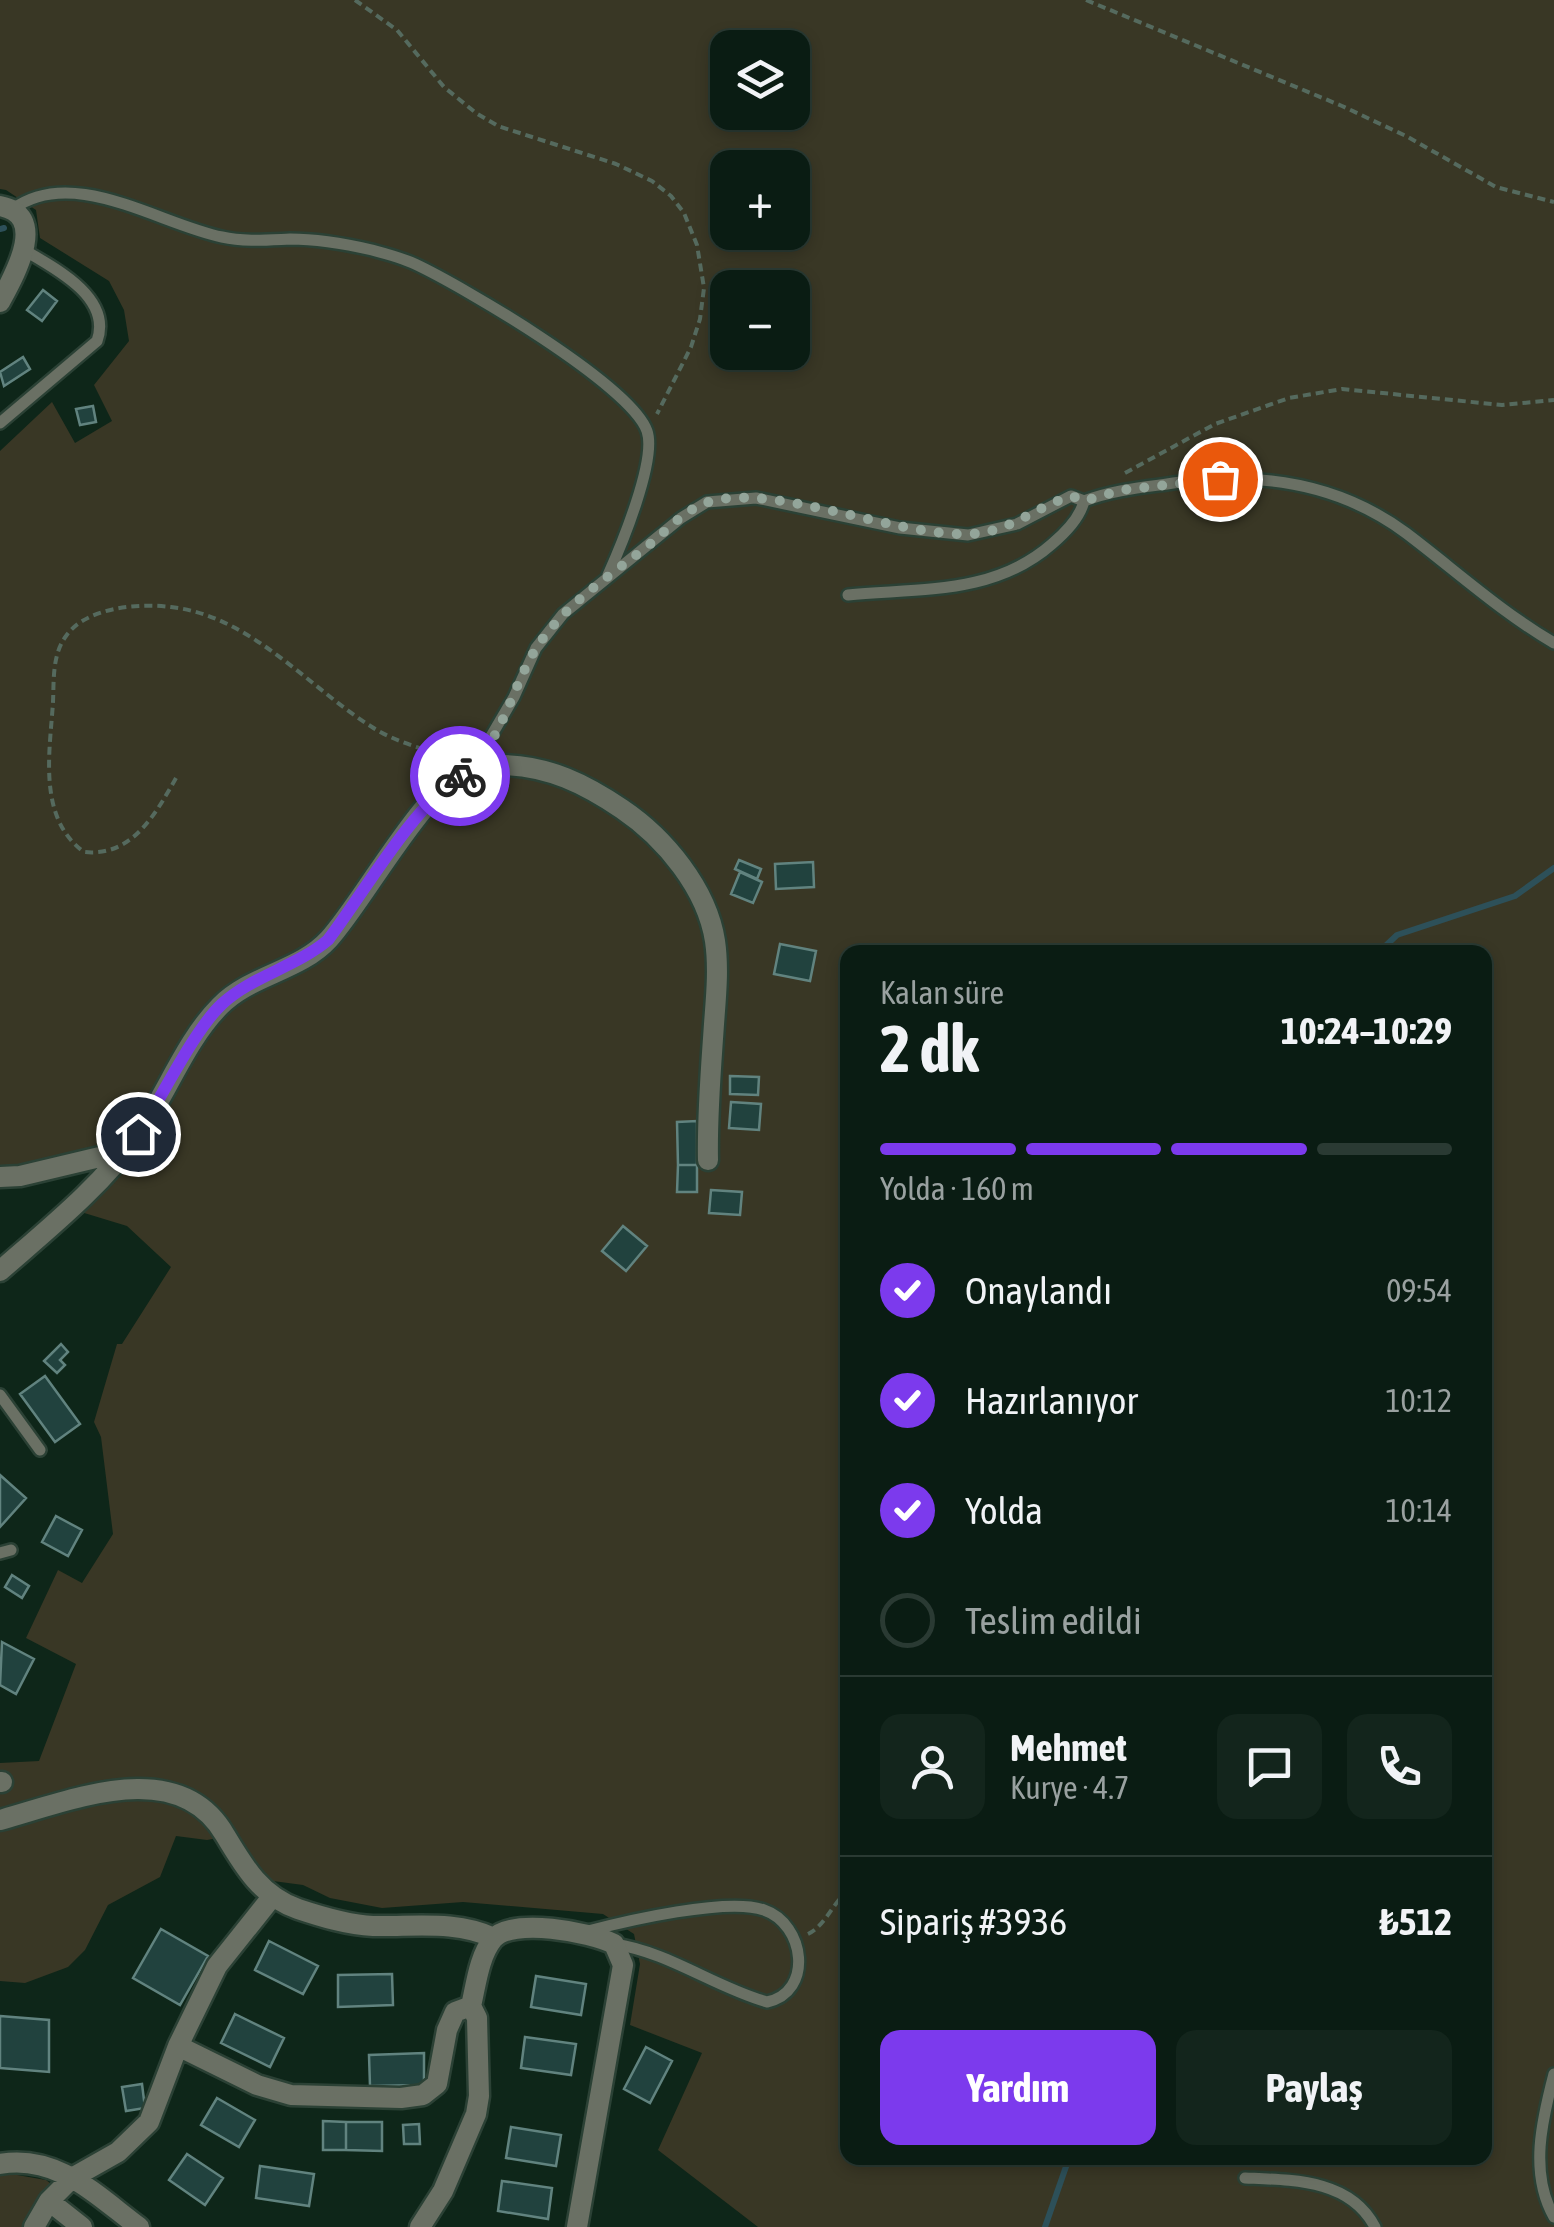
<!DOCTYPE html>
<html lang="tr">
<head>
<meta charset="utf-8">
<style>
  :root { --surface:#0a1c13; --page:#13251c; --text:#f1f3f6; --muted:#99a1a0; --line:#2a3a33; --accent:#7c3aed }
  body { margin:0; font-family:"Asap Condensed",sans-serif; background:var(--page); color:var(--text); height:100vh; display:flex; flex-direction:column; font-size:38px; white-space:nowrap }
  * { box-sizing:border-box; margin:0 }
  p { font-size:32px; color:var(--muted) }
  .icon { flex:none; width:55px; height:55px; fill:none; stroke:currentColor; stroke-width:2; stroke-linecap:round; stroke-linejoin:round }
  .map { position:relative; flex:1; overflow:hidden }
  .details { position:absolute; left:840px; top:945px; width:652px; height:1220px; display:flex; flex-direction:column; background:var(--surface); border-radius:20px; box-shadow:0 5px 15px #0003,0 0 0 2px var(--line) }
  .details>* { flex:none }
  .tools { position:absolute; left:710px; top:30px; display:grid; gap:20px }
  .tools a { display:grid; place-items:center; width:100px; height:100px; border-radius:20px; background:var(--surface); box-shadow:0 5px 15px #0003,0 0 0 2px var(--line); font-size:50px }
  .pin { position:absolute; display:grid; place-items:center; width:85px; height:85px; color:#fff; margin:-42px; border:5px solid #fff; border-radius:50%; box-shadow:0 2px 10px #0007 }
  .courier { position:absolute; display:grid; place-items:center; width:100px; height:100px; margin:-50px; border:8px solid #7c3aed; border-radius:50%; background:#fff; color:#222; box-shadow:0 2px 12px #0007 }
  .overview em { font-style:normal; font-weight:700 }
  .overview div { display:flex; flex-direction:column-reverse }
  .overview { display:flex; align-items:center; justify-content:space-between; height:170px; padding:0 40px }
  h1 { font-size:65px; font-weight:700; line-height:75px }
  .bar { display:grid; grid-template-columns:repeat(4,1fr); gap:15px 10px; align-content:center; height:120px; padding:0 40px }
  .bar i { height:12px; border-radius:8px; background:var(--line) }
  .bar .active { background:var(--accent) }
  .bar p { grid-column:span 4 }
  .line { display:flex; align-items:center; gap:25px; padding:0 40px; border-top:2px solid var(--line) }
  .line div { flex:1 }
  .round { display:grid; place-items:center; flex:none; width:105px; height:105px; border-radius:20px; background:var(--page) }
  ol { padding:0 40px; list-style:none }
  li { display:flex; align-items:center; gap:30px; height:110px }
  li p { margin-inline-start:auto }
  li .icon { padding:10px; border-radius:50%; background:var(--accent); color:#fff; stroke-width:4 }
  li:last-child { color:var(--muted) }
  li i { width:55px; height:55px; border:5px solid var(--line); border-radius:50% }
  .cta { display:flex; gap:20px; margin-top:auto; padding:20px 40px }
  .cta a { flex:1; height:115px; border-radius:20px; background:var(--accent); color:#fff; font-size:40px; font-weight:700; line-height:115px; text-align:center }
  .cta a+a { background:var(--page); color:var(--text) }
  .map>svg:first-child { display:block }
  .green { fill:#393725; fill-rule:evenodd }
  .lines { fill:none; stroke-linecap:round; stroke-linejoin:round }
  .stream { stroke:#2d5059; stroke-width:6 }
  .building { fill:#21423e; stroke:#61837f; stroke-width:2.5 }
  .service-casing { stroke:#2b4135; stroke-width:16 }
  .minor-casing { stroke:#2b4135; stroke-width:25 }
  .path { stroke:#556a5e; stroke-width:4; stroke-dasharray:8 5; stroke-linecap:butt }
  .service { stroke:#6a7064; stroke-width:11 }
  .minor { stroke:#6a7064; stroke-width:20 }
  .done { stroke:#93a59a; stroke-width:10; stroke-dasharray:0 18 }
  .route { stroke:#7c3aed; stroke-width:12 }
</style>
</head>
<body>
<div class="map">
<svg width="1554" height="2227" viewBox="0 0 1554 2227">
  <rect width="100%" height="100%" fill="#0e2619"/>
  <path class="green" d="M0,0H1554V2227H758L658,2150L702,2053L630,2025L640,1964L634,1934L603,1914L463,1902L382,1908L330,1898L303,1885L273,1881L260,1875L245,1847L227,1836L207,1840L176,1836L160,1877L108,1905L85,1950L68,1967L25,1983L0,1981V1763L39,1761L76,1664L26,1638L58,1570L82,1583L113,1534L101,1437L94,1422L117,1344H122L171,1267L127,1226L81,1212L141,1149L110,1141L42,1162L0,1168V451L52,402L75,443L112,421L94,385L129,341L124,310L109,281L40,238L36,210L6,190L0,189ZM728,48H792V112H728ZM728,168H792V232H728ZM728,288H792V352H728ZM848,952H1485V2158H848Z
    M0,2172L46,2180L55,2187L35,2227H0Z"/>
  <g class="lines">
    <path class="stream" d="M0,229L4,228
      M1379,952L1397,935L1515,896L1554,868
      M1045,2227L1069,2158"/>
  </g>
  <path class="building" d="M43,290L57,301L42,321L27,310Z
    M23,357L30,369L4,386L0,372Z
    M93,406L96,422L80,425L76,409Z
    M739,860L761,869L757,879L735,869Z
    M813,862L814,887L776,889L775,864Z
    M740,872L762,882L753,903L731,894Z
    M780,944L816,951L810,981L774,974Z
    M730,1076L759,1077L758,1095L730,1094Z
    M731,1102L761,1104L759,1130L729,1128Z
    M697,1121V1165H678L677,1122Z
    M678,1165H697V1192H677Z
    M711,1190L742,1192L740,1215L709,1213Z
    M623,1226L647,1246L626,1271L602,1251Z
    M61,1344L68,1352L60,1360L65,1365L57,1373L44,1361Z
    M45,1376L80,1424L55,1442L20,1394Z
    M0,1475L26,1498L0,1527Z
    M56,1516L82,1530L68,1556L42,1542Z
    M12,1575L29,1586L22,1598L5,1587Z
    M2,1642L34,1659L16,1694L0,1685Z
    M161,1929L208,1956L180,2005L133,1978Z
    M269,1941L318,1966L303,1994L255,1970Z
    M392,1974L393,2005L338,2007V1975Z
    M536,1976L586,1984L581,2015L531,2007Z
    M235,2014L284,2038L270,2067L221,2043Z
    M0,2016L49,2020V2072L0,2068Z
    M525,2037L576,2044L571,2075L521,2068Z
    M646,2047L672,2061L650,2103L624,2089Z
    M424,2053V2085L370,2086L369,2055Z
    M142,2084L145,2108L126,2111L122,2087Z
    M217,2098L255,2120L239,2147L201,2125Z
    M323,2121L346,2122V2150H323Z
    M346,2122H382V2151L346,2150Z
    M419,2124L420,2144H404L403,2125Z
    M511,2127L561,2135L556,2166L506,2158Z
    M187,2154L223,2178L205,2205L169,2180Z
    M260,2166L314,2174L309,2206L256,2198Z
    M502,2181L552,2188L548,2219L498,2211Z"/>
  <g class="lines">
    <g class="service-casing">
      <path id="service" d="M13,209C73,165 159,224 222,237C244,242 267,240 290,239C317,239 346,244 372,250C387,254 402,258 415,264C462,286 631,385 647,431C657,460 621,546 608,575
        M0,423L97,341C113,297 53,267 22,249
        M1084,501C1115,489 1148,487 1181,482C1262,472 1340,484 1406,533C1455,570 1501,612 1554,643
        M473,767L514,697L536,648L563,614L681,518L707,502L756,498L900,528L968,535L1017,524L1071,496L1084,501C1080,518 1065,533 1052,544C994,595 920,588 848,595
        M0,1395L40,1450
        M0,1553L11,1550
        M588,1931C626,1921 728,1897 764,1910C805,1924 814,1992 767,2002C714,1987 669,1952 614,1944
        M1554,2074C1542,2120 1529,2173 1554,2217
        M1245,2178C1293,2180 1350,2179 1375,2227"/>
    </g>
    <g class="minor-casing">
      <path id="minor" d="M0,206C49,215 15,274 0,302
        M0,1177L20,1176L125,1151
        M0,1271C48,1229 102,1186 139,1133C167,1093 186,1040 220,1006C250,975 300,971 329,939C364,901 426,783 473,767C481,764 495,765 503,765C549,766 585,784 622,809C665,838 707,889 715,941C719,968 716,997 714,1024C711,1069 707,1114 708,1160
        M0,1782H2
        M0,1820C70,1801 178,1754 225,1835C244,1867 261,1896 298,1909C322,1917 348,1925 373,1926C414,1927 456,1920 494,1938
        M178,2046L257,2085L291,2095L401,2098L423,2095L437,2084L447,2030L455,2012L471,2006
        M0,2164C57,2154 96,2195 139,2227
        M49,2201L82,2227
        M34,2227L49,2201L72,2178L118,2152L149,2122L178,2046L217,1966L272,1897
        M420,2227L443,2191L476,2114L479,2096L477,2018L471,2006C476,1985 479,1956 493,1939C512,1917 590,1932 614,1944L623,1965L577,2227"/>
    </g>
    <path class="path" d="M355,0L397,30L444,87L476,113L498,126L616,164L652,181L671,196L684,213L697,245L704,288L700,319L691,347L657,414
      M1086,0L1342,106L1406,136L1496,187L1554,202
      M1125,473L1215,424L1289,398L1342,389L1502,405L1554,400
      M176,778C155,815 132,857 84,852C37,818 50,751 53,702C54,680 52,655 66,636C86,607 139,603 171,607C251,616 308,687 372,727C395,742 424,749 450,758
      M808,1934C825,1926 833,1903 848,1890"/>
    <use href="#service" class="service"/>
    <use href="#minor" class="minor"/>
  </g>
  <g class="lines">
    <path class="done" d="M460,776C502,747 511,687 537,647C566,603 609,577 649,545C666,531 683,512 703,504C765,479 892,536 966,534C1010,534 1033,507 1072,496L1084,501L1122,490L1220,479"/>
    <path class="route" d="M138,1134C161,1099 194,1030 222,1004C252,976 296,967 328,940C364,893 411,809 460,776"/>
  </g>
</svg>
<div class="tools">
<a><svg class="icon" aria-label="layers" viewBox="0 0 24 24"><path d="M12 4l9 5-9 5-9-5zM3 14l9 5 9-5"/></svg></a>
<a>+</a>
<a>−</a>
</div>
<div class="pin" style="left:1220px;top:479px;background:#ea580c"><svg class="icon" aria-label="bag" viewBox="0 0 24 24"><path d="M5 8h14l-1 12H6zM9 8a3 3 0 0 1 6 0"/></svg></div>
<div class="pin" style="left:138px;top:1134px;background:#1f2937"><svg class="icon" aria-label="home" viewBox="0 0 24 24"><path d="M3 11l9-7 9 7M6 9v11h12V9"/></svg></div>
<div class="courier" style="left:460px;top:776px"><svg class="icon" aria-label="bike" viewBox="0 0 24 24"><circle cx="6" cy="16" r="4"/><circle cx="18" cy="16" r="4"/><path d="M6 16l4-8h5l3 8M10 8l3 8H6M13 5h3"/></svg></div>
<section class="details">
<div class="overview"><div><h1>2 dk</h1><p>Kalan süre</p></div><em>10:24–10:29</em></div>
<div class="bar"><i class="active"></i><i class="active"></i><i class="active"></i><i></i><p>Yolda · 160 m</p></div>
<ol>
<li><svg class="icon" aria-label="check" viewBox="0 0 24 24"><path d="M5 12l5 5 9-10"/></svg>Onaylandı<p>09:54</p></li>
<li><svg class="icon" aria-label="check" viewBox="0 0 24 24"><path d="M5 12l5 5 9-10"/></svg>Hazırlanıyor<p>10:12</p></li>
<li><svg class="icon" aria-label="check" viewBox="0 0 24 24"><path d="M5 12l5 5 9-10"/></svg>Yolda<p>10:14</p></li>
<li><i></i>Teslim edildi</li>
</ol>
<div class="line" style="height:180px"><a class="round"><svg class="icon" aria-label="person" viewBox="0 0 24 24"><circle cx="12" cy="8" r="4"/><path d="M4 21q1-7 8-7t8 7"/></svg></a><div><b>Mehmet</b><p>Kurye · 4.7</p></div><a class="round"><svg class="icon" aria-label="chat" viewBox="0 0 24 24"><path d="M4 5h16v11H9l-5 4z"/></svg></a><a class="round"><svg class="icon" aria-label="phone" viewBox="0 0 24 24"><path d="M5 4h4l2 5-3 2q2 4 5 5l2-3 5 2v4C11 20 4 13 5 4z"/></svg></a></div>
<div class="line" style="height:130px"><div>Sipariş #3936</div><b>₺512</b></div>
<div class="cta"><a>Yardım</a><a>Paylaş</a></div>
</section>
</div>
</body>
</html>
